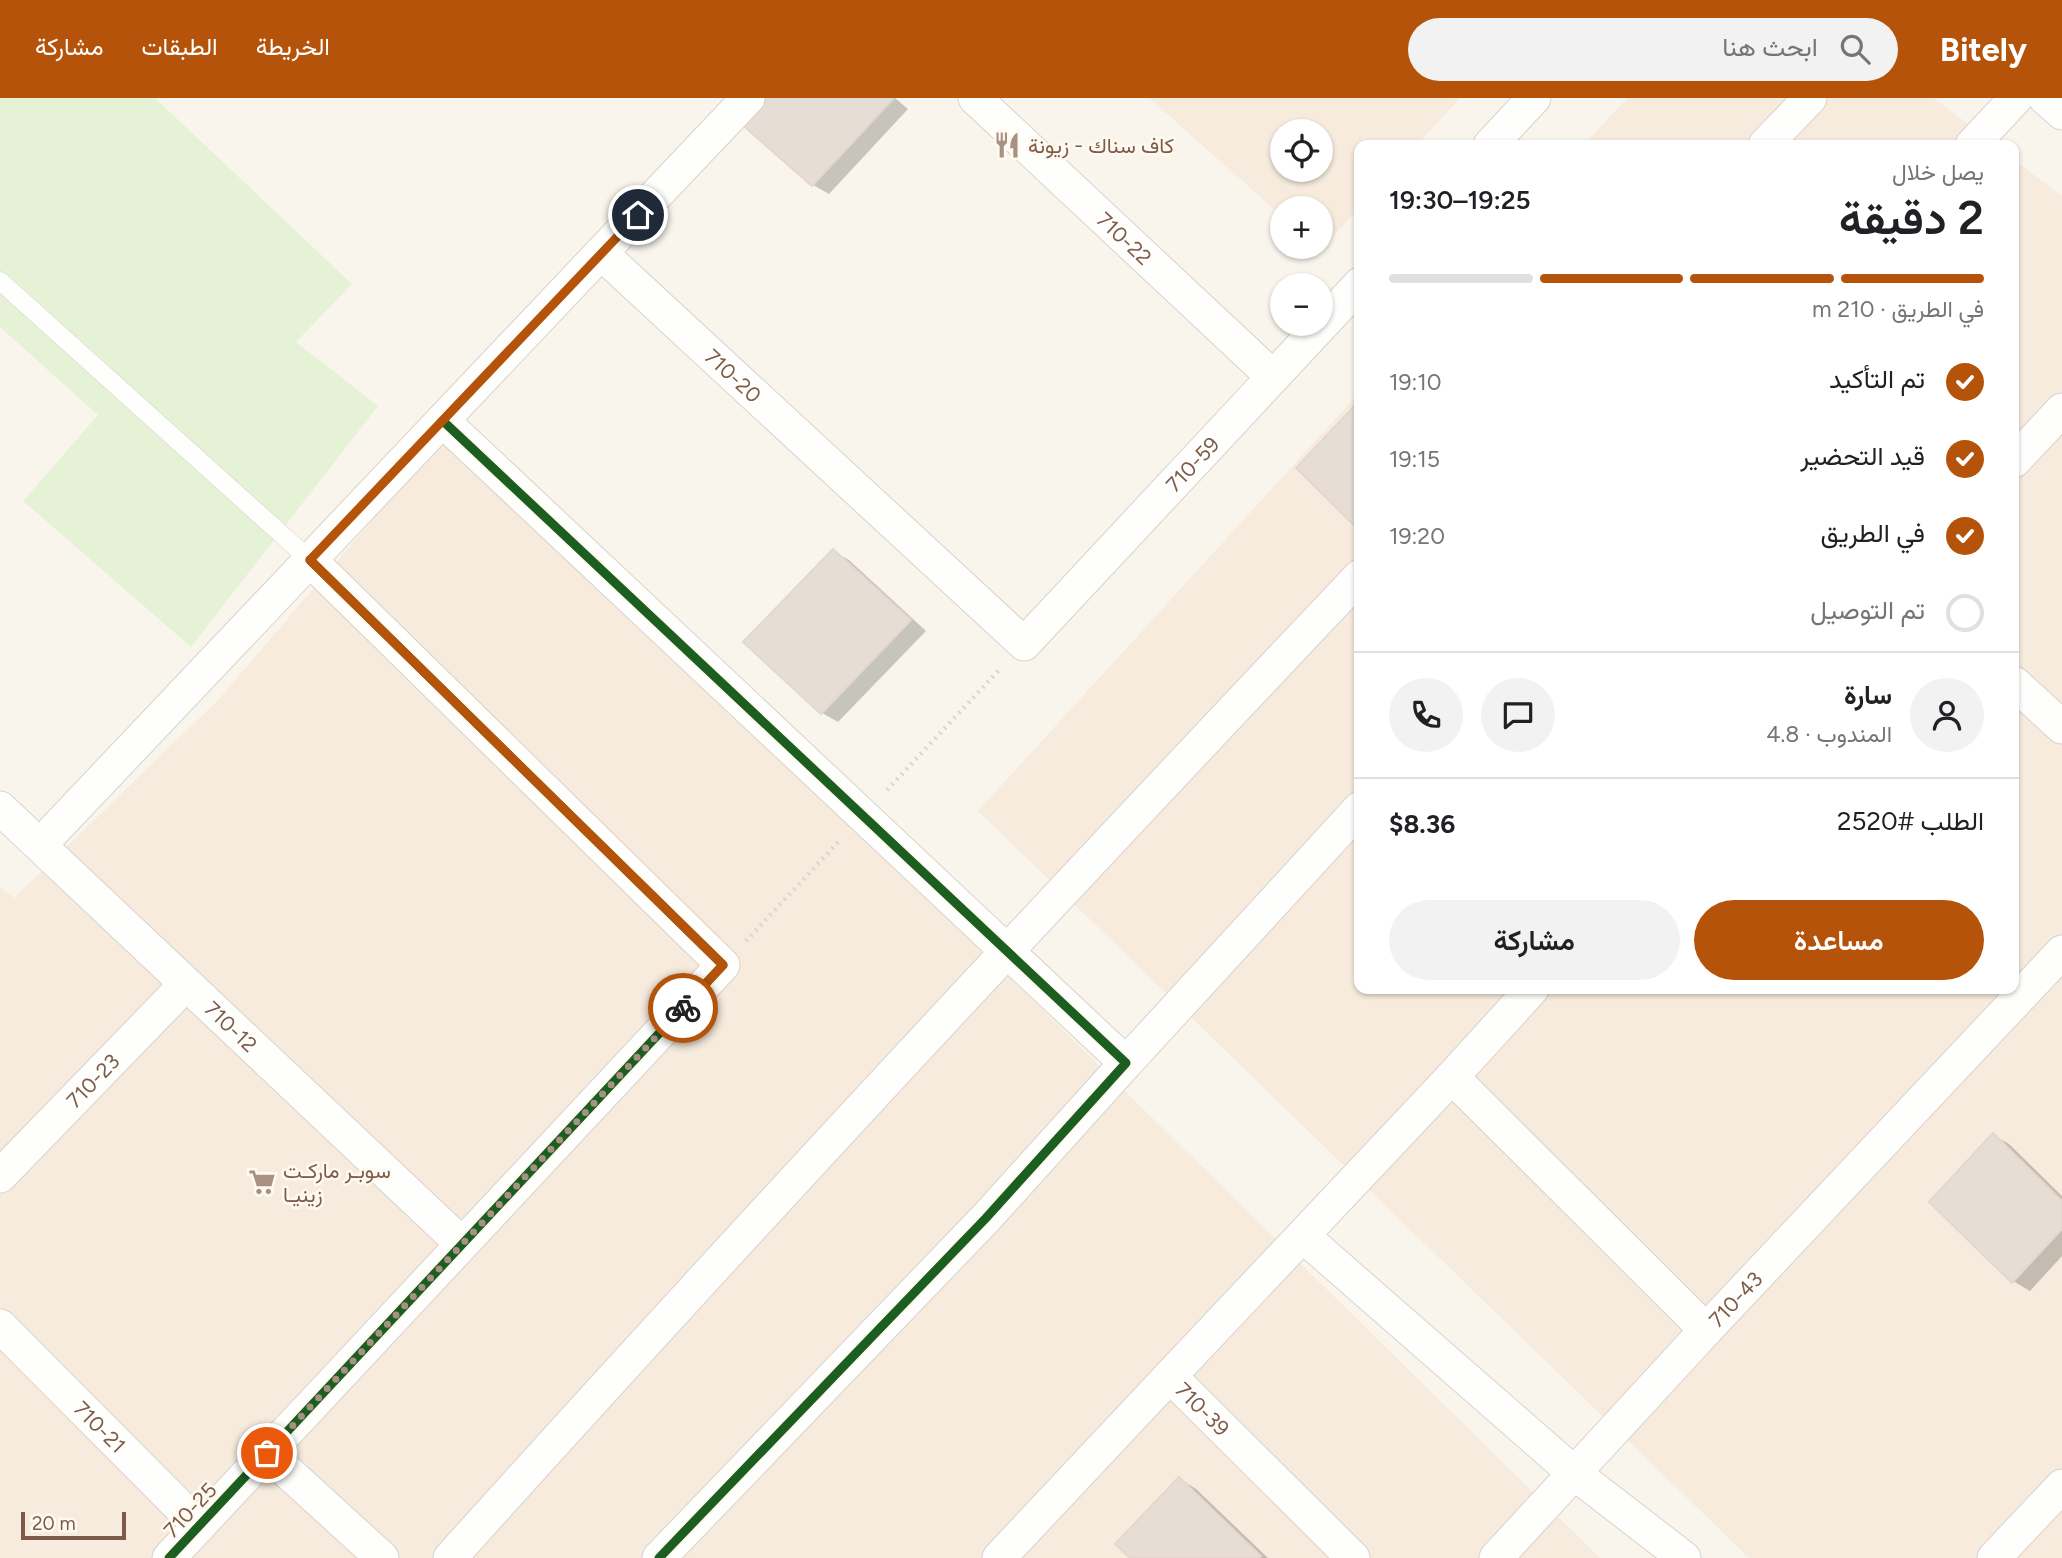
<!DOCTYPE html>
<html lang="ar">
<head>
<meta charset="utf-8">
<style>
  :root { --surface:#fff; --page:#f2f2f2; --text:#202124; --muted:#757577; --line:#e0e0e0; --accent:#b45309 }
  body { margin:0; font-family:Figtree,Vazirmatn,sans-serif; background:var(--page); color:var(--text); direction:rtl; height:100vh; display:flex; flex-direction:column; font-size:26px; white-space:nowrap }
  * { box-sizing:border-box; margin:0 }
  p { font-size:23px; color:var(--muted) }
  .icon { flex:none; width:38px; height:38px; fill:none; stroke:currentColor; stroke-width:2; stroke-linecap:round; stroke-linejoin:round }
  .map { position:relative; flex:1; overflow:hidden; direction:ltr }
  .sheet { position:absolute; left:1354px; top:42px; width:665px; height:854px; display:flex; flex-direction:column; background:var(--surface); border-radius:14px; box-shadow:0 2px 5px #0004; direction:rtl }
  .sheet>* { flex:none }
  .tools { position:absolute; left:1270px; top:21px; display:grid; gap:14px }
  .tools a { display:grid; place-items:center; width:63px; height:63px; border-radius:50%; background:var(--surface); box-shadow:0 2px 5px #0004; font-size:35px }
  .scale { position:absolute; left:21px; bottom:18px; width:105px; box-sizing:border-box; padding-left:7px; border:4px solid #7d5b48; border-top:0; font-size:19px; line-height:24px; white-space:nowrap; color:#7d5b48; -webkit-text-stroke:5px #fffaf1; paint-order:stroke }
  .pin { position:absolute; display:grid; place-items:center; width:60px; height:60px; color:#fff; margin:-30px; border:4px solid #fff; border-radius:50%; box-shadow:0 2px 7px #0007 }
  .courier { position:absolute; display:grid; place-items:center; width:70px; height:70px; margin:-35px; border:5px solid #b45309; border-radius:50%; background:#fff; color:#222; box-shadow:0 2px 9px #0007 }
  .summary em { font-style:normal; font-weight:600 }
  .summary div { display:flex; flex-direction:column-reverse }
  .summary { display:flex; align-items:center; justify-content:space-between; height:119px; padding:0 35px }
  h1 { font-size:46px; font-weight:600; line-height:52px }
  .bar { display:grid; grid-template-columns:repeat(4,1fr); gap:10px 7px; align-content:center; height:84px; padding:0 35px }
  .bar i { height:9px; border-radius:5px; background:var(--line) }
  .bar .active { background:var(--accent) }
  .bar p { grid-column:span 4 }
  .line { display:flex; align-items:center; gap:18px; padding:0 35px; border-top:2px solid var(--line) }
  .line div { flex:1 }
  .round { display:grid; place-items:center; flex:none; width:74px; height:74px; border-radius:37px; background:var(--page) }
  ol { padding:0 35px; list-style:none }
  li { display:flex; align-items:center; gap:21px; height:77px }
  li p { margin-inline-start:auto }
  li .icon { padding:7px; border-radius:50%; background:var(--accent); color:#fff; stroke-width:4 }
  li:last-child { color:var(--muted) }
  li i { width:38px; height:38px; border:4px solid var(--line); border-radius:50% }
  .cta { display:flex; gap:14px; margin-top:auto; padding:14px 35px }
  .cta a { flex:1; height:80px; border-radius:42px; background:var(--accent); color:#fff; font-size:28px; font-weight:600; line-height:80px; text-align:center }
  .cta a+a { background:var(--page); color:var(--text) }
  header { display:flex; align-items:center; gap:42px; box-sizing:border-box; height:98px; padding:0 35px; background:var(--accent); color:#fff }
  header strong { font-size:33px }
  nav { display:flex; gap:38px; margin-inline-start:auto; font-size:24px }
  .search { width:490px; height:63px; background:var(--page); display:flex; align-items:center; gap:18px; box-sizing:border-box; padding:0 24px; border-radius:38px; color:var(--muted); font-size:26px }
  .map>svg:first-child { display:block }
  .residential { fill:#f6ebdd; fill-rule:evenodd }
  .green { fill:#e5f2d6 }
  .shadow { fill:#0003 }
  .building { fill:#e6ddd4; stroke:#e4d8ce; stroke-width:2 }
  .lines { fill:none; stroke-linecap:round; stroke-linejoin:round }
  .lane-casing { stroke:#d9d2cb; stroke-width:19 }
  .street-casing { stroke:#d9d2cb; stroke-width:35 }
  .path { stroke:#dcd4ce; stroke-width:4.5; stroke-dasharray:2 5; stroke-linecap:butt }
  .lane { stroke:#fefefc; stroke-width:18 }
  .street { stroke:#fefefc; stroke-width:33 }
  .cycleway-casing { stroke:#fffaf1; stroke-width:13 }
  .cycleway { stroke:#1b5e20; stroke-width:9 }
  .done { stroke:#a89182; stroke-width:7; stroke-dasharray:0 12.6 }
  .route { stroke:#b45309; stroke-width:9 }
  .labels { text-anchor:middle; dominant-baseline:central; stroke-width:5; stroke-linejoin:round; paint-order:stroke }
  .poi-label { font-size:21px; fill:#7d5b48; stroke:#fffaf1; text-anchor:start }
  .street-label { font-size:21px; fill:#7d5b48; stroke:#fffaf1 }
</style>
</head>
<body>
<header>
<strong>Bitely</strong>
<div class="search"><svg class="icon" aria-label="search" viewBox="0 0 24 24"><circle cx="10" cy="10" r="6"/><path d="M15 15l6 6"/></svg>ابحث هنا</div>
<nav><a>الخريطة</a><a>الطبقات</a><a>مشاركة</a></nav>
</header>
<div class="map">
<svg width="2062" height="1460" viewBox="0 0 2062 1460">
  <rect width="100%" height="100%" fill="#f9f5ed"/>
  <path class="residential" d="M1149,0H1460L1417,47H1360V109L1320,152L1317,149H1321V110H1283V119ZM1321,33V72H1283V33Z
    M1627,0H1934L1995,47H1584Z
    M2014,62L2062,98V1460H1749L978,713L1360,294V891H2014Z
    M451,330L1600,1460H0V788L14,800L219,601Z"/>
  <path class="green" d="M0,0H155L352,186L296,244L378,308L191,549L23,403L98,317L0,229Z"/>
  <path class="shadow" d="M762,0H895L908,11L829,96L813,87Z
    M833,453L849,462L926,533L838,624L822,615Z
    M1993,1037L2009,1046L2062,1098V1158L2030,1193L2013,1183Z
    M1180,1381L1196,1391L1268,1460H1132Z"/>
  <path class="building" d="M760,0H891L893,1L812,88L738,23Z
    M1360,302V433L1296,370Z
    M833,451L911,522L821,616L743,544Z
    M1993,1035L2062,1103V1131L2012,1185L1929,1104Z
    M1179,1379L1261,1458L1259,1460H1130L1115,1446Z"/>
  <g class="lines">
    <g class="lane-casing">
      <path id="lane" d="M0,183L310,462"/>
    </g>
    <g class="street-casing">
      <g id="street">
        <path id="s1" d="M748,0L601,155L1024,546L1360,186"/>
        <path id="s2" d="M975,0L1273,279"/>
        <path d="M2045,0L2062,15"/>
        <path d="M1490,47L1534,0"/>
        <path d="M1765,47L1810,0"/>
        <path d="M1972,47L2016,0"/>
        <path d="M443,323L1126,965L986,1120L659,1460"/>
        <path d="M2014,363L2062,312"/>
        <path d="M2014,585L2062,629"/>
        <path id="s3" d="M0,710L462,1146"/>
        <path d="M40,747L601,155"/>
        <path id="s4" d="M1532,891L1452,979L1706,1232L2062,854"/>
        <path d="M1126,965L1360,710"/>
        <path id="s5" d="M0,1078L186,886"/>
        <path d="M1303,1138L1574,1375L1684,1460"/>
        <path id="s6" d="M0,1228L199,1428"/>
        <path d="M1170,1278L1452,979"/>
        <path d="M267,1355L382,1460"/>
        <path d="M169,1460L723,867L310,462"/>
        <path d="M450,1460C749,1128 1053,802 1360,478"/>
        <path id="s7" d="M999,1460L1170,1278L1353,1460"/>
        <path d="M1496,1460L1706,1232"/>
        <path d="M1994,1460L2062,1388"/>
      </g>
    </g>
    <path class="path" d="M887,692L1000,571
      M746,843L840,742"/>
    <use href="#lane" class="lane"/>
    <use href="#street" class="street"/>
    <g class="cycleway-casing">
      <path id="cycleway" d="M443,323L1126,965L986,1120L659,1460
        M169,1460L723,867L310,462"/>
    </g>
    <use href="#cycleway" class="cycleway"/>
  </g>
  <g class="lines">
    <path class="done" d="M267,1355L683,910"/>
    <path class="route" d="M638,117L310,462L723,867L683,910"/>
  </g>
  <defs>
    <g id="restaurant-bare" transform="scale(2.1)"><path d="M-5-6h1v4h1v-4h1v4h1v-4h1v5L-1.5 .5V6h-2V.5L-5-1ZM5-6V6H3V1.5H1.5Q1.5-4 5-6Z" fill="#a89182" stroke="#fffaf1" stroke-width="2.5" paint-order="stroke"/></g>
    <g id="supermarket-bare" transform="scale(2.1)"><path d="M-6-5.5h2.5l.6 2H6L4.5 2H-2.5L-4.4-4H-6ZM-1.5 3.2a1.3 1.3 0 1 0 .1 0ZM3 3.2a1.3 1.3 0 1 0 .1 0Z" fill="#a89182" stroke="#fffaf1" stroke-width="2.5" paint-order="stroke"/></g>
  </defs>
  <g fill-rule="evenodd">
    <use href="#restaurant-bare" x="1007" y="47"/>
    <use href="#supermarket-bare" x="262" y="1084"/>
  </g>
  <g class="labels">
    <g class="poi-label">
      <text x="1028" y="47">كاف سناك - زيونة</text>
      <text x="283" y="1072">سوبـر ماركـت<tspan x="283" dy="24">زينيـا</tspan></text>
    </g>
    <g class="street-label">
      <text stroke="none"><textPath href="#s2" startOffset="205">710-22</textPath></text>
      <text stroke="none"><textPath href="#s1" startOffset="394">710-20</textPath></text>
      <text stroke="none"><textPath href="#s1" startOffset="1036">710-59</textPath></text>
      <text stroke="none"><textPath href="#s3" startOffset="318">710-12</textPath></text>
      <text stroke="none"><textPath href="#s5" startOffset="133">710-23</textPath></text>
      <text stroke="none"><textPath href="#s4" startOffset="520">710-43</textPath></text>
      <text stroke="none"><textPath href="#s7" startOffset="296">710-39</textPath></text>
      <text stroke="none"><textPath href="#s6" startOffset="142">710-21</textPath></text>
      <text transform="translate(190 1412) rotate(-47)">710-25</text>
    </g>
  </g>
</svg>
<div class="tools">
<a><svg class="icon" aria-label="locate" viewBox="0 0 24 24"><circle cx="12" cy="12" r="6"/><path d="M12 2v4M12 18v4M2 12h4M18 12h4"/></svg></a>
<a>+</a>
<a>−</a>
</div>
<div class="scale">20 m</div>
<div class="pin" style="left:267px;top:1355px;background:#ea580c"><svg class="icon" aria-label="bag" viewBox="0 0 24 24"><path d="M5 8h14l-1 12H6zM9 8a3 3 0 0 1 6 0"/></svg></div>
<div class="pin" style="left:638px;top:117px;background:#1f2937"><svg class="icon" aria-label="home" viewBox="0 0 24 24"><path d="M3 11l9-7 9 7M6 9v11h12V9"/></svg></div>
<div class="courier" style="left:683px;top:910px"><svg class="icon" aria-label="bike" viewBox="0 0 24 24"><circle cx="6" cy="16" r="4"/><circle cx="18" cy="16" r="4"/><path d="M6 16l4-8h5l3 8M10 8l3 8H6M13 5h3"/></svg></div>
<section class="sheet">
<div class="summary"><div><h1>2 دقيقة</h1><p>يصل خلال</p></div><em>19:25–19:30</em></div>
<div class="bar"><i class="active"></i><i class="active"></i><i class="active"></i><i></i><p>في الطريق · 210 m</p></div>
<ol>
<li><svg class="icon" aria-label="check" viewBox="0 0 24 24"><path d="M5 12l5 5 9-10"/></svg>تم التأكيد<p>19:10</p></li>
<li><svg class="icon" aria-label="check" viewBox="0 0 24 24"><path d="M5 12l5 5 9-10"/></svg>قيد التحضير<p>19:15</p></li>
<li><svg class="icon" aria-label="check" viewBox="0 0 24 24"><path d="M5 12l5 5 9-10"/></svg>في الطريق<p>19:20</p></li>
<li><i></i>تم التوصيل</li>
</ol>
<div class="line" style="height:126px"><a class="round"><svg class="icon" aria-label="person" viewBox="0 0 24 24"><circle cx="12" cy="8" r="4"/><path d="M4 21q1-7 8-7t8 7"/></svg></a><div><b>سارة</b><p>المندوب · 4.8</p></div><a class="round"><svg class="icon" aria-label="chat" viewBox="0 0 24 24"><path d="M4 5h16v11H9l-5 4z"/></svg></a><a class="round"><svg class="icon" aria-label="phone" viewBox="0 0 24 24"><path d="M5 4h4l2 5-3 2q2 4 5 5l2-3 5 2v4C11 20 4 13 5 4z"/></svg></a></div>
<div class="line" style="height:91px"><div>الطلب #2520</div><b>$8.36</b></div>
<div class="cta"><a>مساعدة</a><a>مشاركة</a></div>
</section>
</div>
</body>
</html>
